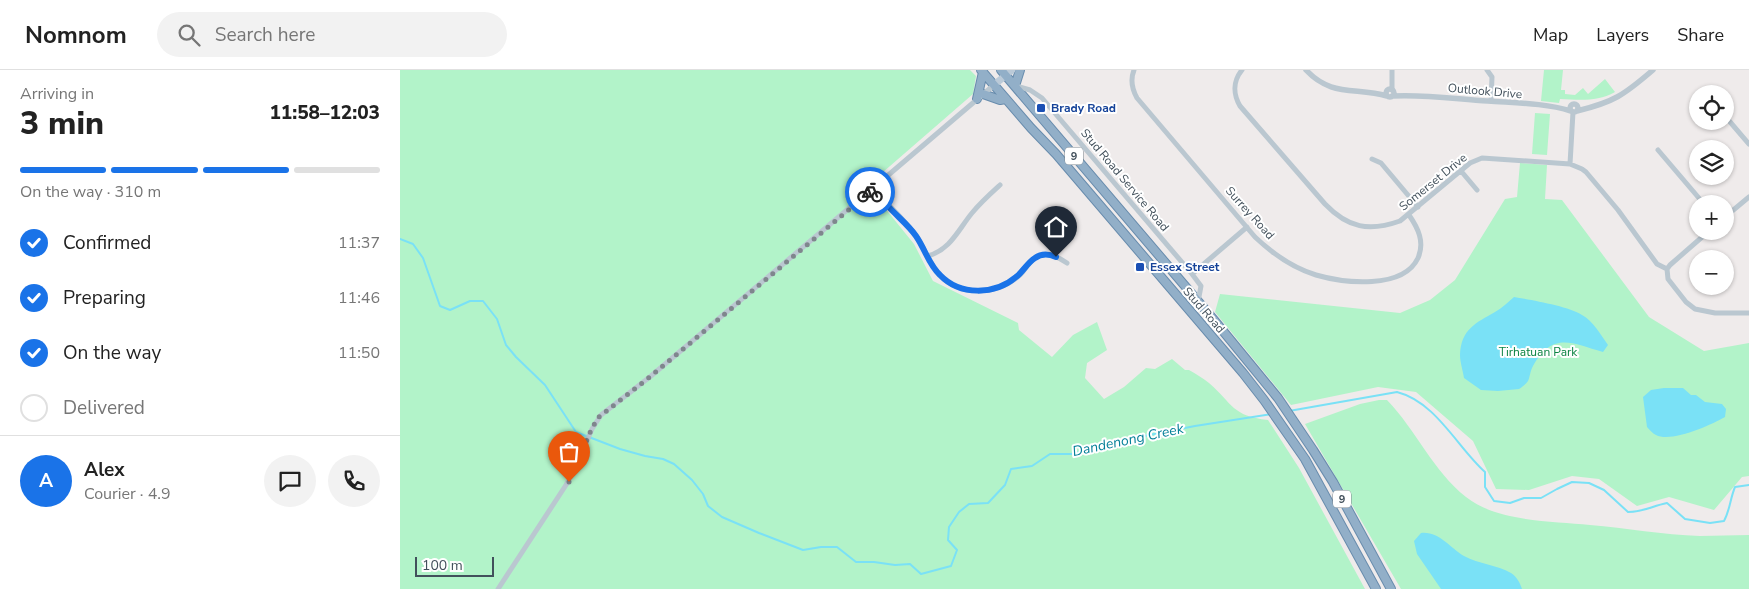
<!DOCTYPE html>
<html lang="en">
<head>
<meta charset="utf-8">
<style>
  :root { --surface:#fff; --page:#f2f2f2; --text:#222; --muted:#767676; --line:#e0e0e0; --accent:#1a73e8 }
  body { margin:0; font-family:"Nunito Sans",sans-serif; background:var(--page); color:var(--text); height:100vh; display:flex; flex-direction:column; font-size:19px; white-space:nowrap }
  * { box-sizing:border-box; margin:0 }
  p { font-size:16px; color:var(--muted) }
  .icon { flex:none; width:28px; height:28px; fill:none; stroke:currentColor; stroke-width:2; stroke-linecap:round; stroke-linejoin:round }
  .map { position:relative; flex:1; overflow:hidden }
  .side { display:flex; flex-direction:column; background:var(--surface); width:400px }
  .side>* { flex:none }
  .buttons { position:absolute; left:1289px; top:15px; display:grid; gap:10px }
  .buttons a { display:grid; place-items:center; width:45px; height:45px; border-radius:50%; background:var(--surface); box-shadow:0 1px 4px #0004; font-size:25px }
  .scale { position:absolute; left:15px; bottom:12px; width:79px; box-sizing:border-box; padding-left:5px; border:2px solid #42505b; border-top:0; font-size:14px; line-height:18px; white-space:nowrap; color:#42505b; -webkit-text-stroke:4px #fff; paint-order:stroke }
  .pin { position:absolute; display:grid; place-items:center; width:42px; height:42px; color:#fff; margin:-51px -21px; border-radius:50% 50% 50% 0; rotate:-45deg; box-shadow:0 0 5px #0007 }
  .pin .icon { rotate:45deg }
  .courier { position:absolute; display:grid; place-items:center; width:50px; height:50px; margin:-25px; border:4px solid #1a73e8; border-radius:50%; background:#fff; color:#222; box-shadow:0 1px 6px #0007 }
  .head em { font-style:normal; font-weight:800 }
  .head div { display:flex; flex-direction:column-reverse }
  .head { display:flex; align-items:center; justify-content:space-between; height:85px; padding:0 20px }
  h1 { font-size:32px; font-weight:800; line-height:38px }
  .bar { display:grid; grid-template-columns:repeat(4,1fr); gap:8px 5px; align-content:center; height:60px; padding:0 20px }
  .bar i { height:6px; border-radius:4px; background:var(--line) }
  .bar .active { background:var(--accent) }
  .bar p { grid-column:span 4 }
  .line { display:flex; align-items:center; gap:12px; padding:0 20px; border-top:1px solid var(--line) }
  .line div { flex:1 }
  .round { display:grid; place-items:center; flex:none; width:52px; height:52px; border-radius:26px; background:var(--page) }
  ol { padding:0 20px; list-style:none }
  li { display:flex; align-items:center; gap:15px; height:55px }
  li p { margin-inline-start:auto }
  li .icon { padding:5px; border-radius:50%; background:var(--accent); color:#fff; stroke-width:4 }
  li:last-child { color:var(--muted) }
  li i { width:28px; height:28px; border:2px solid var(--line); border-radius:50% }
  header { display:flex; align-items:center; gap:30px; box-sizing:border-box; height:70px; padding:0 25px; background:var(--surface); border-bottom:1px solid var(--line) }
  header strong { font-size:24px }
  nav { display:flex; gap:28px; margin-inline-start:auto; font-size:18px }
  .search { width:350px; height:45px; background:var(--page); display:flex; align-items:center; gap:12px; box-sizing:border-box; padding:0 18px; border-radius:28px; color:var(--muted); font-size:19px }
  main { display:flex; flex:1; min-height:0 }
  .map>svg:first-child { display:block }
  .green { fill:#b2f3c9 }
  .water { fill:#7ae1f6 }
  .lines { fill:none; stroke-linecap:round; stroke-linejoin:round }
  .stream { stroke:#7ae1f6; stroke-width:2 }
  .trunk-casing { stroke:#688cad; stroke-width:10 }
  .minor { stroke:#bac7d0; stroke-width:5 }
  .tertiary { stroke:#bac7d0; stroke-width:5.5 }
  .secondary { stroke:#bbcad8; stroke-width:7 }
  .trunk { stroke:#92afc8; stroke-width:8 }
  .done { stroke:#7f868d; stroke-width:5; stroke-dasharray:0 9 }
  .route { stroke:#1a73e8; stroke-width:6 }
  .transit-dot { fill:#1a4fb4; stroke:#fff; stroke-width:2 }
  .labels { text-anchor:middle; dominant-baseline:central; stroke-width:4; stroke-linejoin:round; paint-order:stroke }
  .shield { fill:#fff; stroke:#7b848c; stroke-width:1 }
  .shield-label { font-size:11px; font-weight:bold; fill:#42505b }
  .street-label { font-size:12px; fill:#42505b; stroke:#fff }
  .transit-label { font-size:12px; font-weight:bold; fill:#164399; stroke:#fff; text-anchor:start }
  .park-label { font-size:12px; fill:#0b8342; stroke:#fff }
  .water-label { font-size:14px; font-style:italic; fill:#037f98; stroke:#fff }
</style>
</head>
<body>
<header>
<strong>Nomnom</strong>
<div class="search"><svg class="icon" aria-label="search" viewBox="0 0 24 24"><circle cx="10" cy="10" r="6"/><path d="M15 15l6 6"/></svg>Search here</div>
<nav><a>Map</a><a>Layers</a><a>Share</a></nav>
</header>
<main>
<section class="side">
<div class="head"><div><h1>3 min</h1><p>Arriving in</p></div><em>11:58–12:03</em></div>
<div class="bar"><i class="active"></i><i class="active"></i><i class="active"></i><i></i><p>On the way · 310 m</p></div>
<ol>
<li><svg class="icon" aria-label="check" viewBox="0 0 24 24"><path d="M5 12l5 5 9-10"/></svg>Confirmed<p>11:37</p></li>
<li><svg class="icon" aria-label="check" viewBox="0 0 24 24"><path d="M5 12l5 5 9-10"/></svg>Preparing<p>11:46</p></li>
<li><svg class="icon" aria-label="check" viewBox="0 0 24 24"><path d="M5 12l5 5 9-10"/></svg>On the way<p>11:50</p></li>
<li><i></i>Delivered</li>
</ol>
<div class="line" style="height:90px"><b class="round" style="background:var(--accent);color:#fff">A</b><div><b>Alex</b><p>Courier · 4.9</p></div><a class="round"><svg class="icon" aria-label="chat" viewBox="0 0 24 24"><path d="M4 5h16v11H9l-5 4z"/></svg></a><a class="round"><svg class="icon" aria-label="phone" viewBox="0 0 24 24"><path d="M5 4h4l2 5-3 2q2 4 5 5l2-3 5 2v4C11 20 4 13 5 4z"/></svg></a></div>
</section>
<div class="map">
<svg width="1349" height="519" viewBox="0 0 1349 519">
  <rect width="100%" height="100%" fill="#efebeb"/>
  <path class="green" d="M0,0H570L576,6L573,24L467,116L514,174L533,211L618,253L619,260L652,287L673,265L697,252L707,280L687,293L685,308L704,329L724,317L746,298L755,299L772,289L785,300H789C796,304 803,308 809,313C833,334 832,346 868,350L899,398L965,519H0Z
    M1144,0H1163L1161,20H1165V24L1175,25L1183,18L1188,24L1205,9L1215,22C1197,32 1180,30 1160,29L1159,33L1141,31Z
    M1135,43L1150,44L1147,85L1132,84Z
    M1120,93L1147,95L1145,129L1162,130L1249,247L1304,281L1349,273V406L1342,407L1314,440L1269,427L1237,436L1199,409L1172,406L1129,420L1096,419L1073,371L1016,322L978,317L891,335L815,242L820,224L1000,243L1030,230L1055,210L1105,129L1117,127Z
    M979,330H987C1016,360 1033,401 1066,427C1097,452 1152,451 1190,455C1226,458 1263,465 1300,466C1316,466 1333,465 1349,465V519H1001L905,354L960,334Z"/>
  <path class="water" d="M1114,227C1131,230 1168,236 1182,245C1193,251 1201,265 1208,275L1203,282C1171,273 1153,261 1133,296C1130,301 1130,307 1128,311C1126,314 1122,317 1119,319L1098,321L1081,320L1064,308C1063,301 1060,292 1060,285C1061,259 1076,253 1095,242C1102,238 1108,232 1114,227Z
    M1264,318H1283L1291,325H1296L1305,332L1322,334L1326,339L1325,347C1311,355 1271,373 1256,365C1253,364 1250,360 1247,357L1243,327L1251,320Z
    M1021,463C1039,461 1050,478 1064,486C1079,494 1097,495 1111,503C1117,507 1120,513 1122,519H1041L1017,484L1014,471Z"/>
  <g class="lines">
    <path class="stream" d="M0,169L13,174L23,188L40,236L50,240L70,231H83L97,249L106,275L116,287L145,315L176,362L220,379L245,386L263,389L274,394L292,410L303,424L308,436L322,447L359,463L403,480L421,477H437L456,492H474L495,495L510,494L521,504L551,496L557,480L548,470L549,457L559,442L569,434L588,433L605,415L611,399L632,396L650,384H671L721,374L744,366L795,356L872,344
      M889,341L997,322C1036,332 1057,377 1085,402V417L1094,431L1110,433L1124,428H1141L1157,419L1172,412L1189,413L1204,420L1228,442C1244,442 1252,436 1267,433L1285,449L1310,453L1324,451C1330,440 1330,429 1335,417L1349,415"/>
    <g class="trunk-casing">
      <path id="trunk" d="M581,0L631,58L656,84L843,303L864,330L905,389L976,519
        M601,0L814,250L878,328L913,380L933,412L991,519
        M615,16L620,0
        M583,24L600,30L606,29
        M577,29L583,2"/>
    </g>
    <path class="minor" d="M734,0C730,10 732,19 737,28L855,167C873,184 893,198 916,205C944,213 1003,220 1018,188C1025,172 1018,158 1009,145
      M842,0C833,11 833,24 840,36L925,134C948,158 969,162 1000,151L1070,93L1082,88L1170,94L1182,99L1186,102L1218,140L1257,194L1267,199L1268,209L1286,232L1295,239L1315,243H1349
      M1087,0L1092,7L1091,31
      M616,16L630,20L642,28L792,204L801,216L798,232
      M992,20V0
      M1325,46L1349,74
      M1258,80L1304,134
      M972,89L981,93L1018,137
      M1170,94L1173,42
      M1061,101L1077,120
      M477,120L480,126C492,139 506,151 516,166C526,180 531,199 545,210C567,227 600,223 620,205C626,199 630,189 639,186C649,182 658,187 667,193
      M477,120L479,113L594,15
      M1325,147L1349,127
      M528,186C551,179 558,160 572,143C581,132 590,124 600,115
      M1267,199L1270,195L1309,161
      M792,204L847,157
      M98,519L166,415L175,399L192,359L201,345L251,306L461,128L470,121L477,120"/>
    <path class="tertiary" d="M906,0C931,27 955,17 987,26
      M986 23a4 4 0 1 1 8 0a4 4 0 1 1-8 0Z
      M992,26C1024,24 1056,29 1088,31C1115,33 1145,33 1171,41
      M1170 38a4 4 0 1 1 8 0a4 4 0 1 1-8 0Z
      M1177,41C1214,32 1224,25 1253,0"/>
    <path class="secondary" d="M594,15L612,0"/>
    <use href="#trunk" class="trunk"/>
  </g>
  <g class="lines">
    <path class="done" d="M169,412L192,358L199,347L251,306L470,122"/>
    <path class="route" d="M470,122L477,120C485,138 505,150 516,166C525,179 529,195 540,205C560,226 595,225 616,207C623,202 627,193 635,188C642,183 649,184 656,187"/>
  </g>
  <g class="transit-dot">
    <rect x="636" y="33" width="10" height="10" rx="2.5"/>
    <rect x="735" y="192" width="10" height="10" rx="2.5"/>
  </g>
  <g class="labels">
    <g class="shield">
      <rect x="665" y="77.5" width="18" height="17" rx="4"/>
      <rect x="933" y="420.5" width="18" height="17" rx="4"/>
    </g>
    <g class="shield-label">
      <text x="674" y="86">9</text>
      <text x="942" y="429">9</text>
    </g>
    <g class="street-label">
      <text transform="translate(1085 21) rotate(5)">Outlook Drive</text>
      <text transform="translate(725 110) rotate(50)">Stud Road Service Road</text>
      <text transform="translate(1033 112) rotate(-39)">Somerset Drive</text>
      <text transform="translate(850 143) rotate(48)">Surrey Road</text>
      <text transform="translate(804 240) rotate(49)">Stud Road</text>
    </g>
    <g class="transit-label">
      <text x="651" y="38">Brady Road</text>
      <text x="750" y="197">Essex Street</text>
    </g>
    <g class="park-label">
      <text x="1138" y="282">Tirhatuan Park</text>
    </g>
    <g class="water-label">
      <text transform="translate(728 370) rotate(-12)">Dandenong Creek</text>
    </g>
  </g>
</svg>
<div class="buttons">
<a><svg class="icon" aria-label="locate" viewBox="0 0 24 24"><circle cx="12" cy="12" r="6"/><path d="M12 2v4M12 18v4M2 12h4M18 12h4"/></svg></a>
<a><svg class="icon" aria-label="layers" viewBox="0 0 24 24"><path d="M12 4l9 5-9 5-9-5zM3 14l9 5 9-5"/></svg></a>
<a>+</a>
<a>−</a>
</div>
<div class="scale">100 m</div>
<div class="pin" style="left:169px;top:412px;background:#ea580c"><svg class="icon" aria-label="bag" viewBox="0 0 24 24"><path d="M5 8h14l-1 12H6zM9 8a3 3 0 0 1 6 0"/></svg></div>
<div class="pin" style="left:656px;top:187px;background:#1f2937"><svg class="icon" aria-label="home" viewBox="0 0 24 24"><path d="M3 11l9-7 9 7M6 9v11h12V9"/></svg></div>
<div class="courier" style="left:470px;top:122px"><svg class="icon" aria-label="bike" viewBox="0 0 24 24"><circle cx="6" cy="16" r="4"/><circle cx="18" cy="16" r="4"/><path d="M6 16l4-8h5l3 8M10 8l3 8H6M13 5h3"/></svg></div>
</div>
</main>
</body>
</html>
